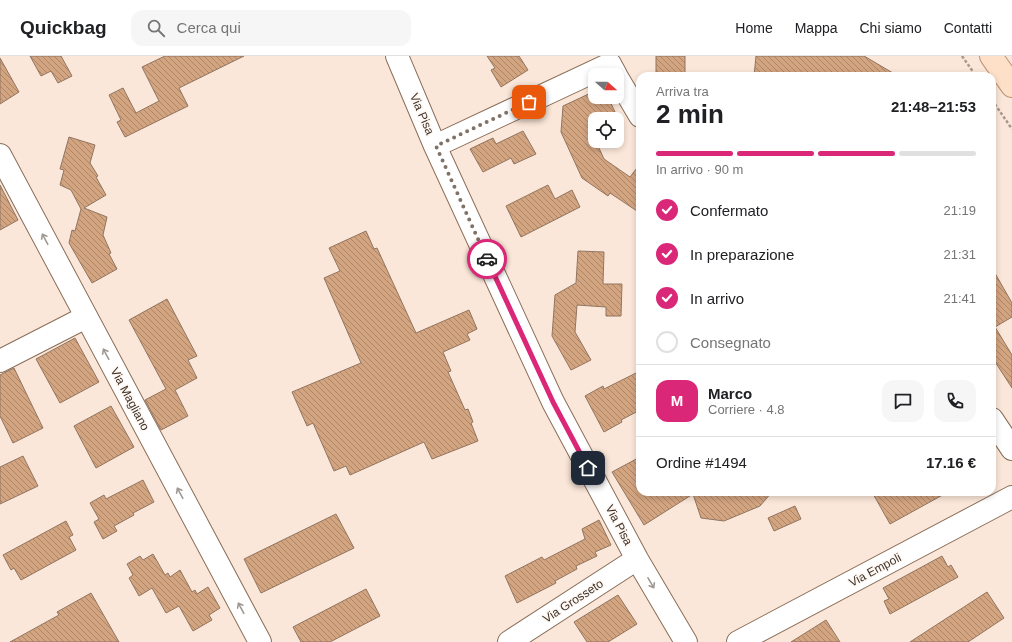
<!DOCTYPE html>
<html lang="it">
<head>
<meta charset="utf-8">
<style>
  :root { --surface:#fff; --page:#f6f6f6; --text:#202124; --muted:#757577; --line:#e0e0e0; --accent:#db2777 }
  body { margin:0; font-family:Arial,sans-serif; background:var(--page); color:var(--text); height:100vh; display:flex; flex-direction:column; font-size:15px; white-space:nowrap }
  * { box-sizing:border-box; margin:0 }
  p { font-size:13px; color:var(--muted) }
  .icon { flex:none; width:22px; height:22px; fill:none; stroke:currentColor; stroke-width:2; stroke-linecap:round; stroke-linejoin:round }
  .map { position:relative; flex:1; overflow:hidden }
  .sheet { position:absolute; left:636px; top:16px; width:360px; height:424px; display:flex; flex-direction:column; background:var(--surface); border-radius:12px; box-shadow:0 2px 6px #0003 }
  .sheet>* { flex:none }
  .needle { width:26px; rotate:111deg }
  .fabs { position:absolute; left:588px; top:12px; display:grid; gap:8px }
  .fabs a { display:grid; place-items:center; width:36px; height:36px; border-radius:8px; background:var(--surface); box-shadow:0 2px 6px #0003; font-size:20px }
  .pin { position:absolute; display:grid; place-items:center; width:34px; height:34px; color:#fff; margin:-17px; border-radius:8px; box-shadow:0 2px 6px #0006 }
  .courier { position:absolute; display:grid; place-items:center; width:40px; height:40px; margin:-20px; border:3px solid #db2777; border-radius:50%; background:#fff; color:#222; box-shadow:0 1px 5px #0007 }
  .summary em { font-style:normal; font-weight:700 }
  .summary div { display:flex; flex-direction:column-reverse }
  .summary { display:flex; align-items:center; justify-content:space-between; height:68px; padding:0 20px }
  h1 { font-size:26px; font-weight:700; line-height:30px }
  .bar { display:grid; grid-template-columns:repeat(4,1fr); gap:6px 4px; align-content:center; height:48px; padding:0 20px }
  .bar i { height:5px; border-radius:3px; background:var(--line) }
  .bar .current { background:var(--accent) }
  .bar p { grid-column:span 4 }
  .line { display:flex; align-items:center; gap:10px; padding:0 20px; border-top:1px solid var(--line) }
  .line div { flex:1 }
  .round { display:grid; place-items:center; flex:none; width:42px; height:42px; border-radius:12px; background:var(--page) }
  ol { padding:0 20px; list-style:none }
  li { display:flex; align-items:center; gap:12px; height:44px }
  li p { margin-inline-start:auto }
  li .icon { padding:4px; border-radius:50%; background:var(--accent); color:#fff; stroke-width:4 }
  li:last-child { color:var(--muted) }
  li i { width:22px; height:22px; border:2px solid var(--line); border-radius:50% }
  header { display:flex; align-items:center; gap:24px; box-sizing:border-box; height:56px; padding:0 20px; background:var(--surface); border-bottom:1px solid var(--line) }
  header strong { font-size:19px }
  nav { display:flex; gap:22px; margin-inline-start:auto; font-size:14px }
  .search { width:280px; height:36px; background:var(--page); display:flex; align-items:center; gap:10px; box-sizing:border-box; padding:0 14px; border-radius:12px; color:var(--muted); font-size:15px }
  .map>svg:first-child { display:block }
  .building { fill:url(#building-back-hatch); stroke:#917560 }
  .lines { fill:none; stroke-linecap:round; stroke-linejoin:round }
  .minor-casing { stroke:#8a6e58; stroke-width:24 }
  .major-casing { stroke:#bb9578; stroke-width:24 }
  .path { stroke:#a8988c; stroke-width:2.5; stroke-dasharray:3 2; stroke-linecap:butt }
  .minor { stroke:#fff; stroke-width:22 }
  .major { stroke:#fedfc7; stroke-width:22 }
  .oneway { stroke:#9f9994 }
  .done { stroke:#817267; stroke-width:4; stroke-dasharray:0 7.2 }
  .route { stroke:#db2777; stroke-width:5 }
  .labels { text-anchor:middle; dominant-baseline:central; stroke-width:3; stroke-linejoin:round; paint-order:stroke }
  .street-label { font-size:12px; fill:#3f332a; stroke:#fef7f2 }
</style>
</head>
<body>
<header>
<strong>Quickbag</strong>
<div class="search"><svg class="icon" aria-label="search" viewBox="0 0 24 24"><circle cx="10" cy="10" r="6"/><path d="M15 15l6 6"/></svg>Cerca qui</div>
<nav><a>Home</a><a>Mappa</a><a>Chi siamo</a><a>Contatti</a></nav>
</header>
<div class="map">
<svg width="1012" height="586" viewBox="0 0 1012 586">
  <defs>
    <pattern id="building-back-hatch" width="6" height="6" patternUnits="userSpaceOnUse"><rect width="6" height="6" fill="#d3a480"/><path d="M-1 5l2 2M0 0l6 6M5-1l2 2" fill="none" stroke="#ad8669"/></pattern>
  </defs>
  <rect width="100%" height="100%" fill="#fbe7d9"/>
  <path class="building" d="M30,0H61L72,20L58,27L51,15L41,20Z
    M165,0H244L179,32L188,50L125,81L117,66L121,64L109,39L123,32L136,57L159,45L142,11Z
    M487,0H519L528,14L501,31L491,14L495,12Z
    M656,0H685V20H656Z
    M756,0H864L898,20H754Z
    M0,2L19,36L0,48Z
    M595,35V41H608L615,56L599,63H595V65L588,68L604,103L630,121L640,108V157L610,137L608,140L582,122L561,76L563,50Z
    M523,75L536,98L514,108L511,102L483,116L470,93L493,82L496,88Z
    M69,81L95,89L90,107L98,120L96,121L106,139L84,152L107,161L103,179L111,197L109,198L117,213L92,227L69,187L72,174L75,175L81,153L71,134L60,129L64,114L60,113Z
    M0,129L18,164L0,174Z
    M548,129L555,143L572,134L580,151L521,181L506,150Z
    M366,175L374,193L377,192L416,277L469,254L477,273L467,278L470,284L443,296L451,315L448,316L465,354L468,353L473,366L471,367L478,385L432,403L424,386L350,419L346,410L334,415L313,367L307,370L292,336L361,307L324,222L340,215L329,192Z
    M578,195L604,196L603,228H622L621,260H606V251L577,249L575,276L591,304L571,314L552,280L555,239L576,227Z
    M992,212L1012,247V261L995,271L1012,299V332L992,301Z
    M167,243L197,300L188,304L197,322L175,334L188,360L161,374L145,344L166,333L129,264Z
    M75,282L99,326L60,347L36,303Z
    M14,312L43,372L13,387L0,360V319Z
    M640,315V354L621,364L622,366L604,376L585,340L603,330L604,333Z
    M111,350L134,391L96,412L74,370Z
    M23,400L38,430L0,448V411Z
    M640,401V436H772L760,450L724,465L701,462L693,438L644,469L612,416Z
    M143,424L154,446L133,457L134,459L114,470L117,475L103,483L94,466L99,463L90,447L104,439L106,443Z
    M872,436H948L890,468Z
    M795,450L801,463L774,475L768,462Z
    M336,458L354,492L261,537L244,503Z
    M599,464L611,489L595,496L597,500L576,510L577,513L555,525L556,527L517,547L505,520L542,501L544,504L585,483L582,473Z
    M66,465L73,479L69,481L76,494L21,524L14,512L11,514L3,499Z
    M153,498L165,519L168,517L170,521L180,514L192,536L195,534L197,538L208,531L220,552L209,559L212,564L193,575L179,550L166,557L152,532L139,540L129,522L133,519L127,508L140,500L143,504Z
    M942,500L948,511L951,509L958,521L890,558L884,545L889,543L883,532Z
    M366,533L380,560L330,586H301L293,571Z
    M987,536L1004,562L968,586H910Z
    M91,537L119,586H10L59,559L57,556Z
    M618,539L637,568L608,586H587L574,566Z
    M826,564L840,586H791Z"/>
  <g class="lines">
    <g class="minor-casing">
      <path id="minor" d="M397,0L435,90L553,346L637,503L686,586
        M617,21L640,60
        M435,90L610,8L616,19
        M0,99L260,586
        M0,305L86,261
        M992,363L1012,393
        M509,586L637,503
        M738,586L1012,441"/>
    </g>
    <g class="major-casing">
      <path id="major" d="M991,0L1012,30"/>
    </g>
    <path class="path" d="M962,0L976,20
      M992,44L1012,73"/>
    <use href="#minor" class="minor"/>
    <use href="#major" class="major"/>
  </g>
  <defs><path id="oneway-shaft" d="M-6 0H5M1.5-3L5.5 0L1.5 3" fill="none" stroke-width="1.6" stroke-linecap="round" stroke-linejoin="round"/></defs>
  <g class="oneway">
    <use href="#oneway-shaft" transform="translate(45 183) rotate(-118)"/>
    <use href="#oneway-shaft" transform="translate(106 298) rotate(-118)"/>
    <use href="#oneway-shaft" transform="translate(180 437) rotate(-118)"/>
    <use href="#oneway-shaft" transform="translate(651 527) rotate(60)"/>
    <use href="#oneway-shaft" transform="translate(241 552) rotate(-118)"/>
  </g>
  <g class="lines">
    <path class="done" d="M487,203L436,90L529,46"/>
    <path class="route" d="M487,203L553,346L588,412"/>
  </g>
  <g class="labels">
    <g class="street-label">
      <text transform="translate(422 58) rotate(67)">Via Pisa</text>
      <text transform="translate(130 343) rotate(62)">Via Magliano</text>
      <text transform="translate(619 469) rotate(62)">Via Pisa</text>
      <text transform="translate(875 514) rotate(-28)">Via Empoli</text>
      <text transform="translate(573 545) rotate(-33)">Via Grosseto</text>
    </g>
  </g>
</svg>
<div class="fabs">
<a><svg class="needle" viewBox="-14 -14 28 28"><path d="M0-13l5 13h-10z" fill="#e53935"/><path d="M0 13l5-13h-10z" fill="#757577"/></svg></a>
<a><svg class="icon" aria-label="locate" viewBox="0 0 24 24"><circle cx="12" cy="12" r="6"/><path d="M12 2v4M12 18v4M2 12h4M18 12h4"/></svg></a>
</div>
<div class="pin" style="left:529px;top:46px;background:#ea580c"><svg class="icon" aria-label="bag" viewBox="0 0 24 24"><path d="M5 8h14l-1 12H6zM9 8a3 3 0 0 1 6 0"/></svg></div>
<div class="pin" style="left:588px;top:412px;background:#1f2937"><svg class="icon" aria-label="home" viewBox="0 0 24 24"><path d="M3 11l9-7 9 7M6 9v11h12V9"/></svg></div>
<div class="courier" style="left:487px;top:203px"><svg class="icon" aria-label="car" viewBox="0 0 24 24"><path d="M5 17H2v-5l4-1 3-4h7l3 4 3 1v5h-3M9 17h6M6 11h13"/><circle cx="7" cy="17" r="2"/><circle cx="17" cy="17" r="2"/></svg></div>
<section class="sheet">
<div class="summary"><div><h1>2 min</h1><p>Arriva tra</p></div><em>21:48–21:53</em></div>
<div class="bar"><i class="current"></i><i class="current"></i><i class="current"></i><i></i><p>In arrivo · 90 m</p></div>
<ol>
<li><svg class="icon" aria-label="check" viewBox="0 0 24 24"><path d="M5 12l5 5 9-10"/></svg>Confermato<p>21:19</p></li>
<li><svg class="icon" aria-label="check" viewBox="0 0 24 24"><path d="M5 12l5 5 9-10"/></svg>In preparazione<p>21:31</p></li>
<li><svg class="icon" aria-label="check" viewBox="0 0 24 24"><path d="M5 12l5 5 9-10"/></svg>In arrivo<p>21:41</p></li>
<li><i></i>Consegnato</li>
</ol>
<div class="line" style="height:72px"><b class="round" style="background:var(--accent);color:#fff">M</b><div><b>Marco</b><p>Corriere · 4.8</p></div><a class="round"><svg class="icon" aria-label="chat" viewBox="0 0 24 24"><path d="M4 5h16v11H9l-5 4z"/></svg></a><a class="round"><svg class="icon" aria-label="phone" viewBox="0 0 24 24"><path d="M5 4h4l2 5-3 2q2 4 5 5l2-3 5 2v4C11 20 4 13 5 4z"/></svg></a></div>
<div class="line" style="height:52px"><div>Ordine #1494</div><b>17.16 €</b></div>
</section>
</div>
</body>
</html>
